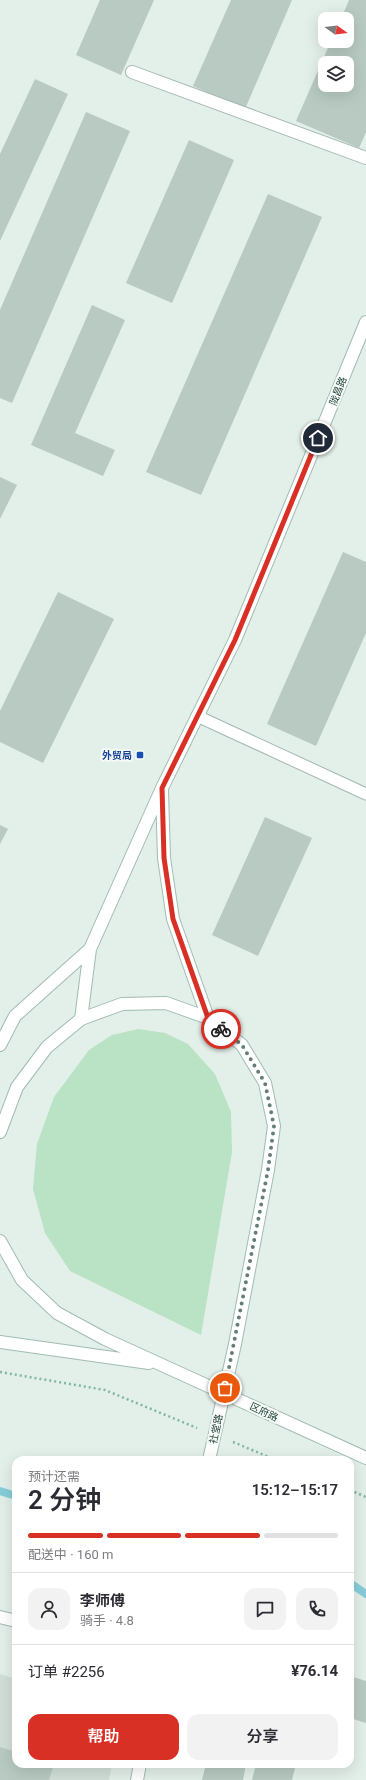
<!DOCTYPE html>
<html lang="zh">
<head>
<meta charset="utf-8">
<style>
  :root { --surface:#fff; --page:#f2f2f3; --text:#2b2b33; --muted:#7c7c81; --line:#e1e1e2; --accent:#d93025 }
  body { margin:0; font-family:Roboto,"Noto Sans SC",sans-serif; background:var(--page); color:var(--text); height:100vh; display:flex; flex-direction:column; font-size:15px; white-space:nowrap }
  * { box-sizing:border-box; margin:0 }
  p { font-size:13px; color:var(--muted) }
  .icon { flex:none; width:22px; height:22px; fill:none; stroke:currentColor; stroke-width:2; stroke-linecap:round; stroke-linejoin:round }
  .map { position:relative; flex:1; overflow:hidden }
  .side { position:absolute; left:12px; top:1456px; width:342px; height:312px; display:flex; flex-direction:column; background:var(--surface); border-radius:12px; box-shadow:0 4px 16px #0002 }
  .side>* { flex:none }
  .needle { width:26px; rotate:104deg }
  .tools { position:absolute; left:318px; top:12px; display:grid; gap:8px }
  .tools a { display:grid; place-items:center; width:36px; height:36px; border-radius:8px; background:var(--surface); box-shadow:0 4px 16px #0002; font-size:20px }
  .pin { position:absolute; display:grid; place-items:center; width:34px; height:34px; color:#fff; margin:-17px; border:2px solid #fff; border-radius:50%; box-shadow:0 1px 4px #0007 }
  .courier { position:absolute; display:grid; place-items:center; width:40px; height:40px; margin:-20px; border:3px solid #d93025; border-radius:50%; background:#fff; color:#222; box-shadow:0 1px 5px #0007 }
  .summary em { font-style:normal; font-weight:600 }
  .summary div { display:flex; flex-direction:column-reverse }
  .summary { display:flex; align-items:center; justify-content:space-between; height:68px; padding:0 16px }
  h1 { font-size:26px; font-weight:600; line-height:30px }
  .bar { display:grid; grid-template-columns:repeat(4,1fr); gap:6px 4px; align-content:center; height:48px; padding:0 16px }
  .bar i { height:5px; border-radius:3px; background:var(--line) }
  .bar .selected { background:var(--accent) }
  .bar p { grid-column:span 4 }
  .line { display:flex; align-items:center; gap:10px; padding:0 16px; border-top:1px solid var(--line) }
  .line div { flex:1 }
  .round { display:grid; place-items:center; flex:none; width:42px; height:42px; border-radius:12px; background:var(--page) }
  .button { display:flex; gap:8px; margin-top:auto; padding:8px 16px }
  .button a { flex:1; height:46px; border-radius:12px; background:var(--accent); color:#fff; font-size:16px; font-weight:600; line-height:46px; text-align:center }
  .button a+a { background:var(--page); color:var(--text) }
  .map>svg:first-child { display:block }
  .built { fill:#d1dfd8 }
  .green { fill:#bae2c5 }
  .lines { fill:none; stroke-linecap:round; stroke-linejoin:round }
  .stream { stroke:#86cdd9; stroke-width:8 }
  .building { fill:#b8cac2; fill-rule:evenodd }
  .service-casing { stroke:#a5b8b1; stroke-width:13 }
  .minor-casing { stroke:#a5b8b1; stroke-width:14 }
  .tertiary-casing { stroke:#a5b8b1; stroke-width:14 }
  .secondary-casing { stroke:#a0bcb2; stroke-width:14 }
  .path { stroke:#80b6a4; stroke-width:2.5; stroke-dasharray:2 3; stroke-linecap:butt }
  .service { stroke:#fff; stroke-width:11 }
  .minor { stroke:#fff; stroke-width:12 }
  .tertiary { stroke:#fff; stroke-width:12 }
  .secondary { stroke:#fff; stroke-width:12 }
  .secondary-bridge-casing { stroke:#a0bcb2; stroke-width:14; stroke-linecap:butt }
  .secondary-bridge { stroke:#fff; stroke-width:12 }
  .done { stroke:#657f77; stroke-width:4; stroke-dasharray:0 7.2 }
  .route { stroke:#d93025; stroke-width:5 }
  .transit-dot { fill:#1a4fb4; stroke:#f5faf7; stroke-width:1.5 }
  .labels { text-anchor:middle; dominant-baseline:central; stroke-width:4; stroke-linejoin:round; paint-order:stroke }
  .street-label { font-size:10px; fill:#214239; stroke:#f5faf7 }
  .transit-label { font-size:10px; font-weight:bold; fill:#164399; stroke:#f5faf7; text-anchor:end }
</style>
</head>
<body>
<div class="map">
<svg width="366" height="1780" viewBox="0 0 366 1780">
  <rect width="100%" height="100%" fill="#e3efe9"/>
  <path class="built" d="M0,1674L16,1679V1764H112L109,1780H0Z"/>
  <path class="green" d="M138,1029L165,1033L188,1044L215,1074L231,1112L232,1152L201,1335L70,1271L45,1233L33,1189L37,1144L54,1097L89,1050L112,1035Z"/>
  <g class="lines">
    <path class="stream" d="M0,1491L16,1496
      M350,1583L366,1594"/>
  </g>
  <path class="building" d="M100,0H154L121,75L76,55Z
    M231,0H292L245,109L193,86Z
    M349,0H366V132L359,148L296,121L331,41H347V19H341ZM325,63H347V85H325Z
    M35,79L68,94L0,241V154Z
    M86,112L130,131L12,403L0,398V310Z
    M189,140L234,160L172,303L126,283Z
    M268,194L322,217L201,495L146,472Z
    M92,305L125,320L75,433L115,450L103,476L31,445Z
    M0,477L17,485L0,519Z
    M343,552L366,562V633L316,746L267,724Z
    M58,592L114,619L43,763L0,742V711Z
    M265,817L312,838L258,956L212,935Z
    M0,825L8,829L0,844Z
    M350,1676L366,1681V1723L350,1718Z
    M0,1747L16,1752V1764H54L49,1780H0Z
    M206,1764H246L243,1780H202Z
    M256,1764H296L292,1780H252Z"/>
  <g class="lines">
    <g class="service-casing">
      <path id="service" d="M197,716L366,794"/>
    </g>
    <g class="minor-casing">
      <path id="minor" d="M132,72L366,158"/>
    </g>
    <g class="tertiary-casing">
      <path id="tertiary" d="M0,1617L16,1621"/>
    </g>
    <g class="secondary-casing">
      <path id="secondary" d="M162,791L164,858L173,919L208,1018
        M81,1019L90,949
        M0,1045L15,1016L90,949L162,788L235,640L366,322
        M0,1132L17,1087L47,1047L81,1019L122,1004L166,1003L208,1018L242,1045L265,1083L274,1126L268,1170L235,1344
        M0,1241L22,1280L57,1313L105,1339L366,1458
        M0,1342L149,1363
        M137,1780L140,1764"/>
    </g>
    <path class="path" d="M0,1372L105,1390L197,1428
      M233,1442L276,1460
      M350,1490L366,1497"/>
    <use href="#service" class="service"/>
    <use href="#minor" class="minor"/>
    <use href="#tertiary" class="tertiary"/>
    <use href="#secondary" class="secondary"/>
    <g class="secondary-bridge-casing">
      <path id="secondary-bridge" d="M209,1460L235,1344"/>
    </g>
    <use href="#secondary-bridge" class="secondary-bridge"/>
  </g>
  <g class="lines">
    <path class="done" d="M221,1029L242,1045L265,1083L274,1126L268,1170L225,1388"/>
    <path class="route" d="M221,1029L208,1018L173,919L164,858L162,788L235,640L318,438"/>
  </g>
  <rect class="transit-dot" x="136" y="751" width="8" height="8" rx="2"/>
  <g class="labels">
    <g class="street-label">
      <text transform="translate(338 391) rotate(-68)">陇昌路</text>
      <text transform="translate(264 1412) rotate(25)">区府路</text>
      <text transform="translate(216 1429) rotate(-78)">社堂路</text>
    </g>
    <g class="transit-label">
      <text x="132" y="755">外贸局</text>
    </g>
  </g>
</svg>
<div class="tools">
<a><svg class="needle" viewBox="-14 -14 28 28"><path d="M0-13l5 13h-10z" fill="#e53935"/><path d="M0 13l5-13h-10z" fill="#7c7c81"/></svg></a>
<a><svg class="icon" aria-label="layers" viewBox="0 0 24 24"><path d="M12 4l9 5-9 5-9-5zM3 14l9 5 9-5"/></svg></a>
</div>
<div class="pin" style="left:225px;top:1388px;background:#ea580c"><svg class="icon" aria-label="bag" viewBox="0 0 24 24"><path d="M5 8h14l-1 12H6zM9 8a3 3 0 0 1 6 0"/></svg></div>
<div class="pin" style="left:318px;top:438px;background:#1f2937"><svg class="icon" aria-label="home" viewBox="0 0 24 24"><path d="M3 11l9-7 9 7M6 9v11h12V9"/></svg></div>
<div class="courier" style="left:221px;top:1029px"><svg class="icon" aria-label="bike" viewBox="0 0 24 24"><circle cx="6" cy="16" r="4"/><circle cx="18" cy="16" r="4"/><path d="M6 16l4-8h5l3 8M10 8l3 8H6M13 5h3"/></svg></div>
<section class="side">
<div class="summary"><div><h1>2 分钟</h1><p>预计还需</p></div><em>15:12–15:17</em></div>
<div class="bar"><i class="selected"></i><i class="selected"></i><i class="selected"></i><i></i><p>配送中 · 160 m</p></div>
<div class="line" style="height:72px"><a class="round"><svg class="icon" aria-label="person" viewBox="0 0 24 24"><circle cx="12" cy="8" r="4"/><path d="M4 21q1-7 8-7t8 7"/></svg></a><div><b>李师傅</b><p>骑手 · 4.8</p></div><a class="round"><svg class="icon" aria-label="chat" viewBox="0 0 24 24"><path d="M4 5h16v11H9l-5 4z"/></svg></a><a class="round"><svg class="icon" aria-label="phone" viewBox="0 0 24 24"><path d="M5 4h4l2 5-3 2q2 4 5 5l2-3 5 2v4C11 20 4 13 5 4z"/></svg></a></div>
<div class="line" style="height:52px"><div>订单 #2256</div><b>¥76.14</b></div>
<div class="button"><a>帮助</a><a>分享</a></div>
</section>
</div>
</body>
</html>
